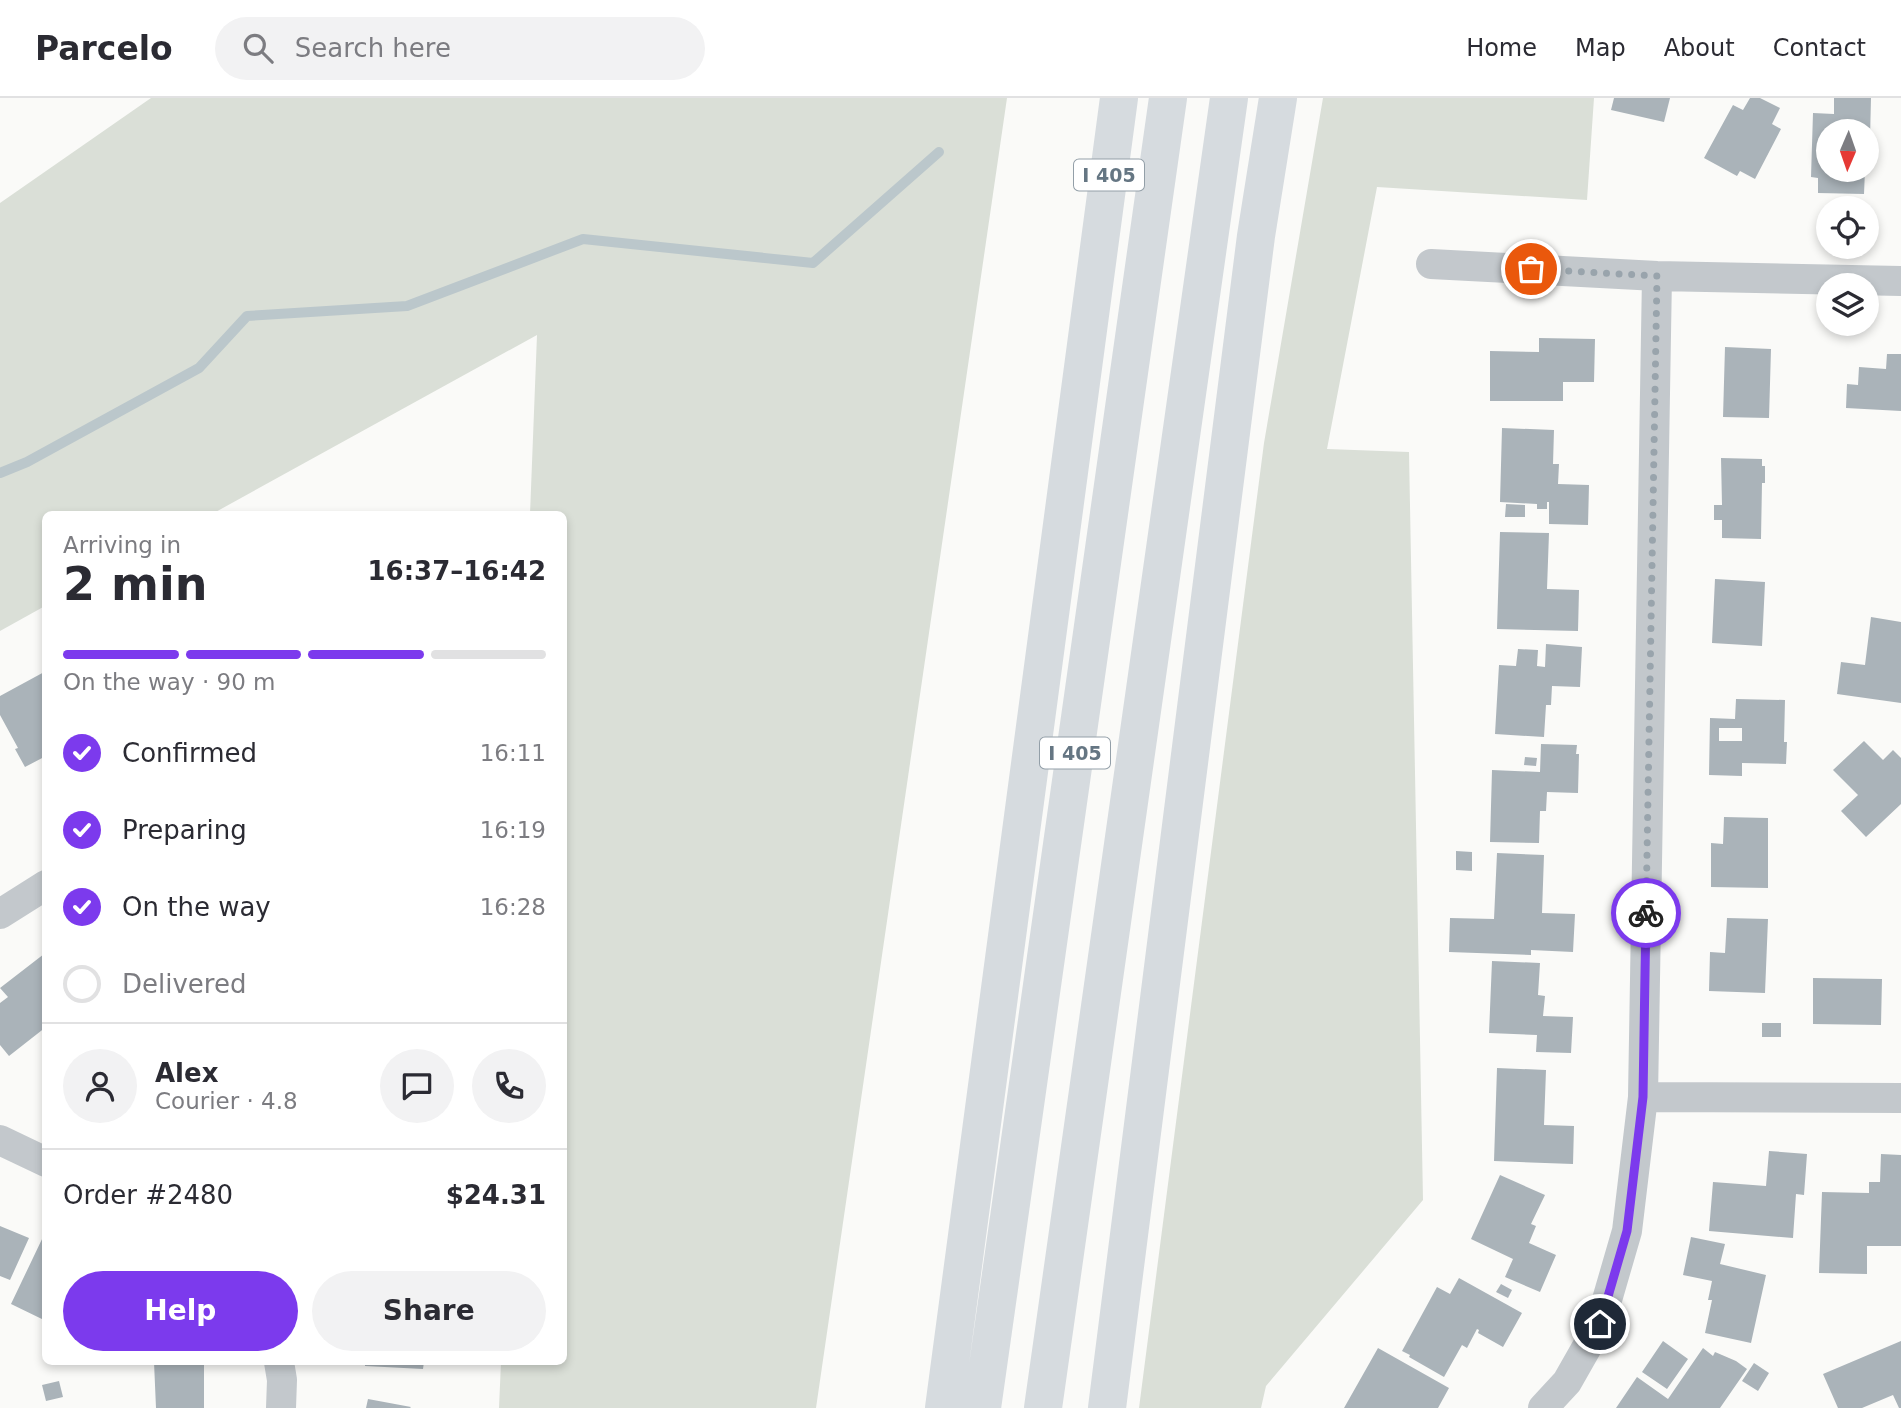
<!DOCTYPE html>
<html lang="en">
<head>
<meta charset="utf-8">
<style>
  :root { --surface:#fff; --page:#f2f2f3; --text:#2b2b33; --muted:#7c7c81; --line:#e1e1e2; --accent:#7c3aed }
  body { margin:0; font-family:"DejaVu Sans",sans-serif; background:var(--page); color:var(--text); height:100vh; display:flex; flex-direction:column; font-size:26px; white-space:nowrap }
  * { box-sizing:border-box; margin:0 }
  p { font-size:23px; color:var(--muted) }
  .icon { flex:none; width:38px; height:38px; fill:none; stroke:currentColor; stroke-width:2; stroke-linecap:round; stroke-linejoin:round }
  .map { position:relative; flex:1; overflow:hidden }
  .side { position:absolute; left:42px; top:413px; width:525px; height:854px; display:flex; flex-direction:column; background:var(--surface); border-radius:10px; box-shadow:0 4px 10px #0003 }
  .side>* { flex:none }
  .needle { width:46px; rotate:182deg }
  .fabs { position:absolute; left:1816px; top:21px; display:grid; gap:14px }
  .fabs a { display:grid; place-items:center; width:63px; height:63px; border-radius:50%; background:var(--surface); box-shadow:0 4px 10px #0003; font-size:35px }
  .pin { position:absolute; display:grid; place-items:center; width:60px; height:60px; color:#fff; margin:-30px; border:4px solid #fff; border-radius:50%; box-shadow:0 2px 7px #0007 }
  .courier { position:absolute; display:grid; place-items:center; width:70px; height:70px; margin:-35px; border:5px solid #7c3aed; border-radius:50%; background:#fff; color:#222; box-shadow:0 2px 9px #0007 }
  .overview em { font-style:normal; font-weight:800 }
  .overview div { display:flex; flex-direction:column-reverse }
  .overview { display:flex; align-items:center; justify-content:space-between; height:119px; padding:0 21px }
  h1 { font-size:46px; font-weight:800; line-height:52px }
  .bar { display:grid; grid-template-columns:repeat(4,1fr); gap:10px 7px; align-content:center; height:84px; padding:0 21px }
  .bar i { height:9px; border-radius:5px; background:var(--line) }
  .bar .selected { background:var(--accent) }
  .bar p { grid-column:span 4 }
  .line { display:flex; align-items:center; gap:18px; padding:0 21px; border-top:2px solid var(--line) }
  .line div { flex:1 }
  .round { display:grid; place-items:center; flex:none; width:74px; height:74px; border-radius:37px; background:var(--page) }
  ol { padding:0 21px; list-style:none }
  li { display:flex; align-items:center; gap:21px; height:77px }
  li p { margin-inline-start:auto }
  li .icon { padding:7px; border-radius:50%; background:var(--accent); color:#fff; stroke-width:4 }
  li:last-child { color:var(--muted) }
  li i { width:38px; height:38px; border:4px solid var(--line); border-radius:50% }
  .button { display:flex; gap:14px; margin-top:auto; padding:14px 21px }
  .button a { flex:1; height:80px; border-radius:42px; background:var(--accent); color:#fff; font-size:28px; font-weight:800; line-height:80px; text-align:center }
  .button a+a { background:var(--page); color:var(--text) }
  header { display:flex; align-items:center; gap:42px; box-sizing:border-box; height:98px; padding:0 35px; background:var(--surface); border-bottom:2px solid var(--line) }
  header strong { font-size:33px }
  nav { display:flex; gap:38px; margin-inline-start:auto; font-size:24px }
  .search { width:490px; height:63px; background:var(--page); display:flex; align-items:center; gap:18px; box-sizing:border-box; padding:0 24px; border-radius:38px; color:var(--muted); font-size:26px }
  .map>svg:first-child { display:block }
  .green { fill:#dadfd7 }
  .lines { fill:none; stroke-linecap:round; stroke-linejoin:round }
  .stream { stroke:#bbc7cb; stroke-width:10 }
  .building { fill:#aab3b9; fill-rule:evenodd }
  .street { stroke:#c3c8cc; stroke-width:30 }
  .highway { stroke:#d6dbdf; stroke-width:38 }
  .done { stroke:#99a4ac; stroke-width:7; stroke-dasharray:0 12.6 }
  .route { stroke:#7c3aed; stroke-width:9 }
  .labels { text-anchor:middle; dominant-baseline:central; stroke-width:7; stroke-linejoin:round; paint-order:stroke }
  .shield { fill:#fff; stroke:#939fa8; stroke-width:2 }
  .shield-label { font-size:19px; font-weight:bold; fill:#657683 }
</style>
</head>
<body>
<header>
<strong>Parcelo</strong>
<div class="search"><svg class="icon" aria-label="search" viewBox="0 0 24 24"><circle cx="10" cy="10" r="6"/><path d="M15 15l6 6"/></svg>Search here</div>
<nav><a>Home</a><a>Map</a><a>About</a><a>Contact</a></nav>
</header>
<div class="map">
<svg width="1901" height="1310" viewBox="0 0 1901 1310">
  <rect width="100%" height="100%" fill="#fafaf8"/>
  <path class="green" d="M151,0H1007L816,1310H499L501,1264H564V416H530L537,237L212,416H46L45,508L0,533V105Z
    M1323,0H1594L1587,102L1377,89L1327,351L1409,354L1423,1102L1266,1288L1261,1310H1139L1264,345Z"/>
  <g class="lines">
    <path class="stream" d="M0,375L27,364L199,270L247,218L407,208L583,141L813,165L939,54"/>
  </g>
  <path class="building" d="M1614,0H1670L1664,24L1611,12Z
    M1750,0H1760L1780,10L1772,26L1781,31L1755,81L1740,73L1737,78L1704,60L1733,7L1743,12Z
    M1834,0H1871L1870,41H1867V33H1829V72H1865L1864,96L1818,95V80L1811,79L1813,15L1834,16Z
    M1539,240L1595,241L1594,284H1563V303H1490V253L1539,254Z
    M1725,249L1771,251L1769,320L1723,319Z
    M1887,256H1901V313L1846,310L1847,286L1858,287L1859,269L1886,271Z
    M1502,330L1554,332L1553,366H1559L1558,386L1589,387L1588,427L1549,426V404H1547V411H1537V406L1500,404Z
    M1721,360L1762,361V368H1765V385H1762L1761,441L1722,440V422H1714V407H1722Z
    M1506,406L1525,407V419H1505Z
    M1500,434L1549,435L1547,491L1579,492L1578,533L1497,531Z
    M1715,481L1765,484L1762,548L1712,545Z
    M1871,519L1901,524V605L1837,596L1841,564L1865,567Z
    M1546,546L1582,549L1580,589L1552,588L1551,607H1546L1544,639L1495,636L1499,567L1516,568L1518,551L1538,552L1537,568L1545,569Z
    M46,573V658L25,669L15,651L18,650L0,617V598Z
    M1736,601L1785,602L1784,644H1787L1786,666L1742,665V678L1709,677L1710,620L1735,621ZM1719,630H1742V643H1719Z
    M1864,643L1883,662L1893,652L1901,660V706L1866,739L1841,713L1858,697L1833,672Z
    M1541,646L1577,647L1576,656H1579L1578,695L1547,694L1546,713H1540L1539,745L1490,744L1492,672L1540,674Z
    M1525,659L1537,660L1536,668L1524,667Z
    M1724,719L1768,720V790L1711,789V745L1723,746Z
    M1456,753L1472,754V773L1456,772Z
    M1497,755L1544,757L1542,815L1575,816L1573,854L1531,852V857L1449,854L1450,820L1494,821Z
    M1727,820L1768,821L1765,895L1709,893L1710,854L1725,855Z
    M44,856L46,858V929L9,958L0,947V905L8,899L0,890Z
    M1492,863L1540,865L1538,897L1545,898L1543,918L1573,919L1571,955L1536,954L1537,937L1489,935Z
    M1813,880L1882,881L1881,927L1813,926Z
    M1762,925H1781V939H1762Z
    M1497,970L1546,972L1544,1027L1574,1028L1573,1066L1494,1063Z
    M1769,1053L1807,1056L1804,1097L1796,1096L1793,1140L1709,1133L1713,1084L1766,1088Z
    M1881,1056L1901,1057V1148H1867V1176L1819,1175L1822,1094L1869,1095V1084H1880Z
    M1500,1077L1545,1097L1531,1126L1536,1128L1529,1145L1556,1157L1540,1194L1505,1179L1513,1161L1471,1141Z
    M0,1128L29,1140L10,1182L0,1178Z
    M43,1139L46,1140V1223L11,1206Z
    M1691,1139L1725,1146L1720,1166L1766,1177L1751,1245L1705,1235L1712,1202H1708L1712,1183L1683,1177Z
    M1459,1180L1522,1215L1503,1249L1478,1235L1479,1232L1477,1231L1467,1250L1462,1247L1444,1279L1409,1259L1410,1257L1402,1253L1437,1189L1450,1196Z
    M1501,1186L1512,1192L1508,1200L1496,1194Z
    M1663,1243L1688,1261L1667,1291L1642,1274Z
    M1901,1243V1310H1899L1893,1297L1862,1310H1838L1823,1276Z
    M1378,1250L1449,1290L1438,1310H1344Z
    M1703,1250L1713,1258L1715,1254L1736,1263L1747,1271L1720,1310H1616L1637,1279L1668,1301Z
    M154,1264H204V1310H156Z
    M365,1264H424L423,1271L365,1268Z
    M1754,1265L1769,1275L1758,1293L1742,1283Z
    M59,1283L63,1299L46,1303L42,1287Z
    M368,1301L411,1309L410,1310H366Z"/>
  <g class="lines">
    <path class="street" d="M1431,166L1657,178L1901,183
      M0,816L46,787
      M1643,999L1901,1000
      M0,1042L46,1064
      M279,1264L282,1282L281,1310
      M1543,1310L1567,1284L1600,1226L1627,1133L1643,999L1657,178"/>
    <path class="highway" d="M944,1310L1119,0
      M982,1310L1168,0
      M1043,1310L1229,0
      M1107,1310L1256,138L1278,0"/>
  </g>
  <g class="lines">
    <path class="done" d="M1531,171L1657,178L1646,815"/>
    <path class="route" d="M1600,1226L1627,1133L1643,999L1646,815"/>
  </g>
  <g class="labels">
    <g class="shield">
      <rect x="1074" y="61.5" width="70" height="31" rx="5"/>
      <rect x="1040" y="639.5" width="70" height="31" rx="5"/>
    </g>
    <g class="shield-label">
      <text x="1109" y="77">I 405</text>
      <text x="1075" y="655">I 405</text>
    </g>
  </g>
</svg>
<div class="fabs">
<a><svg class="needle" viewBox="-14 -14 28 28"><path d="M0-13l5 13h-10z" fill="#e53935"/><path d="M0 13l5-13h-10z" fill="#7c7c81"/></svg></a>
<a><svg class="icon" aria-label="locate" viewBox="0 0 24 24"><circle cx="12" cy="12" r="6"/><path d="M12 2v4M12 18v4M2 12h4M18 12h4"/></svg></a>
<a><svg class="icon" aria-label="layers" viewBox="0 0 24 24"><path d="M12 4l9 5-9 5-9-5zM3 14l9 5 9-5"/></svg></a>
</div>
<div class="pin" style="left:1531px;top:171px;background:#ea580c"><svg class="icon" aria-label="bag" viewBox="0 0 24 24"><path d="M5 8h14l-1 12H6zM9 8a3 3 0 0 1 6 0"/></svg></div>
<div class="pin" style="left:1600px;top:1226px;background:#1f2937"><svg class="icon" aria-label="home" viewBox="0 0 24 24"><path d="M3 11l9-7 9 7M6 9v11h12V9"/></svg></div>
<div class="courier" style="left:1646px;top:815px"><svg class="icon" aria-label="bike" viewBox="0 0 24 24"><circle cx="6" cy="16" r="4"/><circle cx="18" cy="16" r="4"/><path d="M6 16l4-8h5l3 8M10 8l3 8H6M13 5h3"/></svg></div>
<section class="side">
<div class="overview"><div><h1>2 min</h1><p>Arriving in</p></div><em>16:37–16:42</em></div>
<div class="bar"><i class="selected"></i><i class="selected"></i><i class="selected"></i><i></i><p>On the way · 90 m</p></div>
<ol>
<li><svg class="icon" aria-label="check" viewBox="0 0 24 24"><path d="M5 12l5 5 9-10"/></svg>Confirmed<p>16:11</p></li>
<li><svg class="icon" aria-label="check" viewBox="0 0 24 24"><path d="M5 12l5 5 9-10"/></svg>Preparing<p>16:19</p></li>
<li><svg class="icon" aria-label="check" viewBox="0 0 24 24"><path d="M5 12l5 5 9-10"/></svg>On the way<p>16:28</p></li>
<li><i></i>Delivered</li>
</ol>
<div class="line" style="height:126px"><a class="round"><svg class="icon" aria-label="person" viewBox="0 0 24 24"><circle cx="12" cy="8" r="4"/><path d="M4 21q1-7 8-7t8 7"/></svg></a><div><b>Alex</b><p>Courier · 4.8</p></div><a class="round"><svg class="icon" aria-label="chat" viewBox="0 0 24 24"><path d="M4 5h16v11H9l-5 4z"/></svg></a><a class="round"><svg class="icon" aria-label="phone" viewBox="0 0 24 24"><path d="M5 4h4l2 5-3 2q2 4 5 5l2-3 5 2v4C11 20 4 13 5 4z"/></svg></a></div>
<div class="line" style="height:91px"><div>Order #2480</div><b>$24.31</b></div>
<div class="button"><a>Help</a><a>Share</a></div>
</section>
</div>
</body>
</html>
